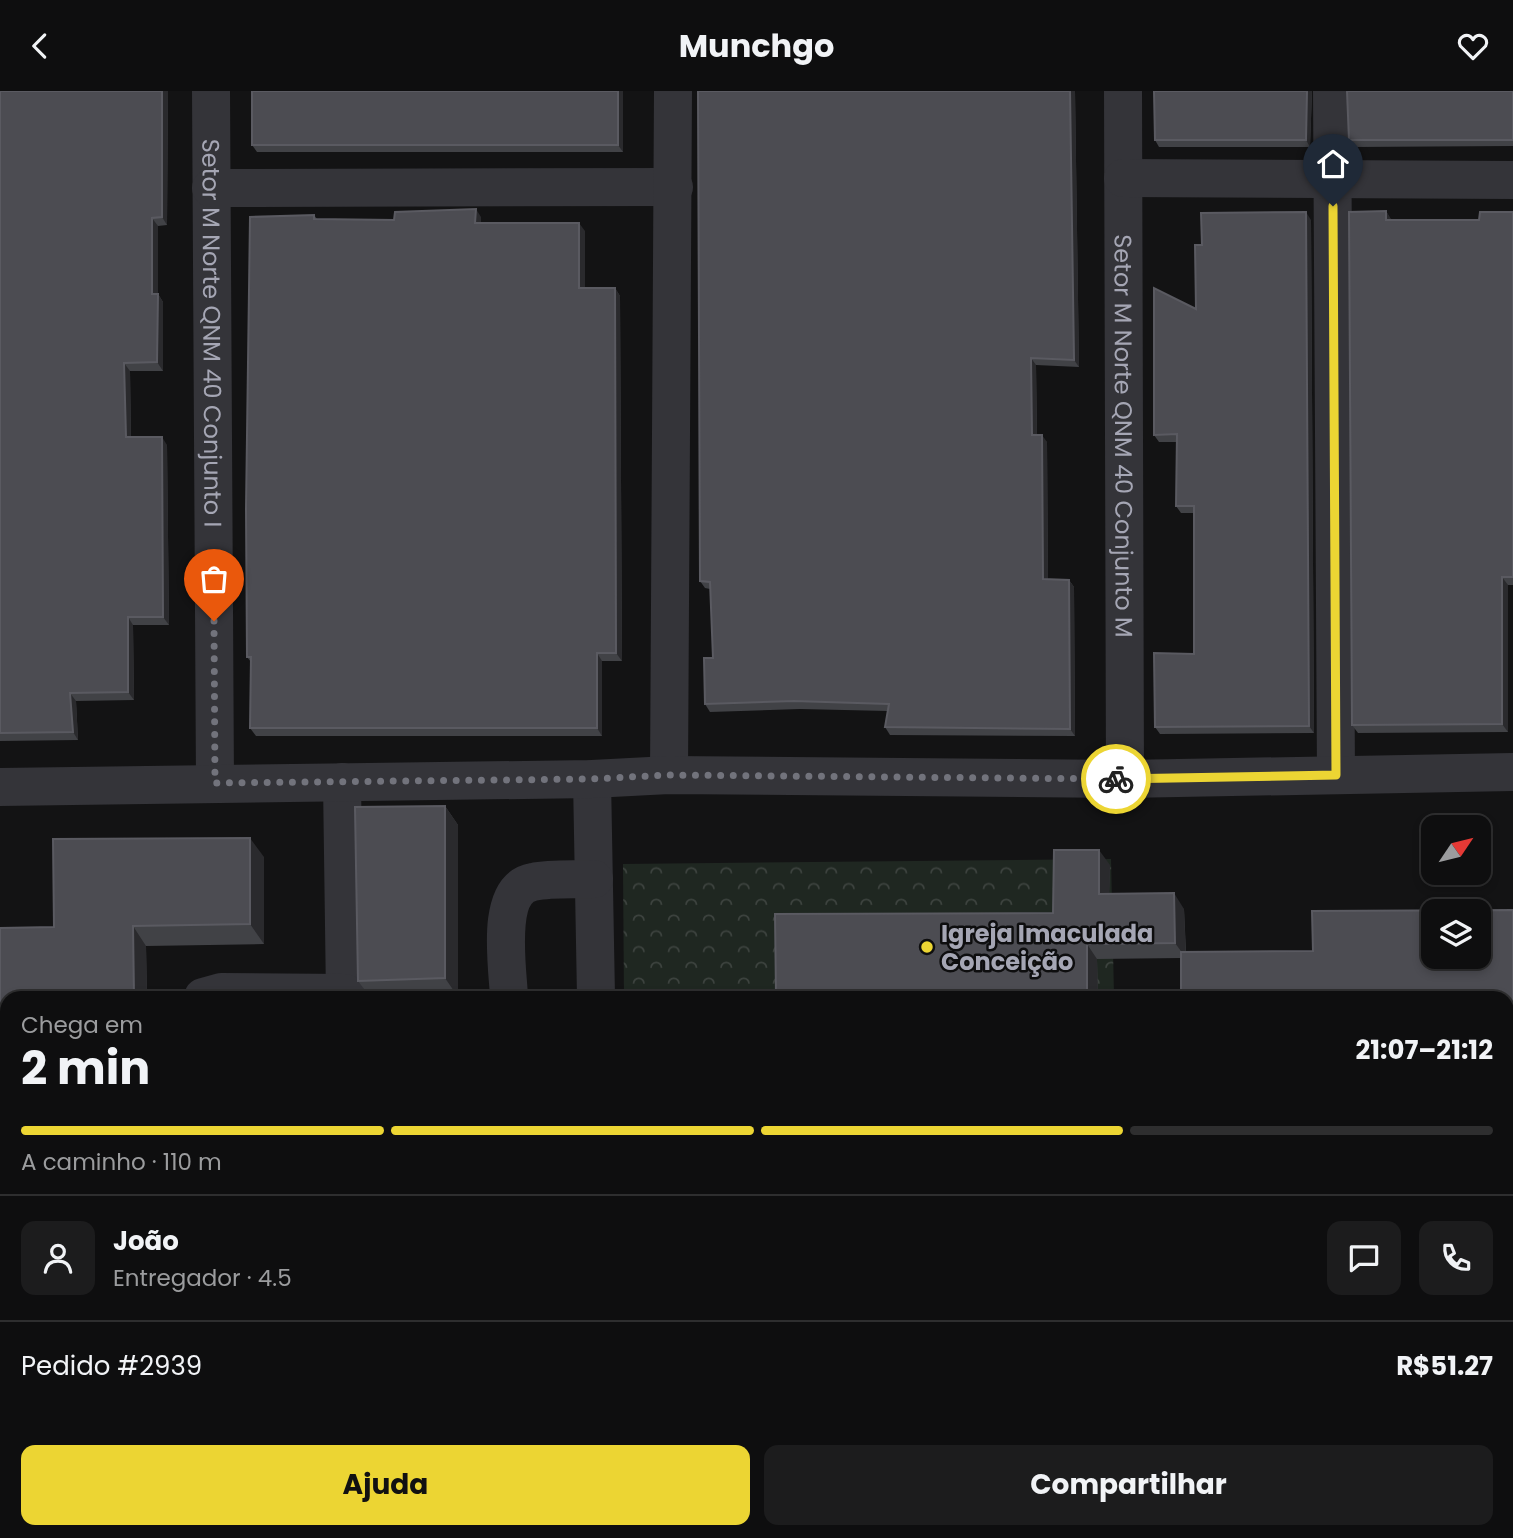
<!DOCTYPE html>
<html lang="pt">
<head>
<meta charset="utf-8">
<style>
  :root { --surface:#0e0e0f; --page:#1c1c1d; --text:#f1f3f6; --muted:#9b9c9e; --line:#2e2e2f; --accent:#ecd533 }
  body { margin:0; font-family:Poppins,sans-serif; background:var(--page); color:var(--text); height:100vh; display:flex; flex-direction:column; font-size:26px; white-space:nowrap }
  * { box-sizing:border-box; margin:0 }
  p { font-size:23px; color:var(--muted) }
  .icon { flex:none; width:38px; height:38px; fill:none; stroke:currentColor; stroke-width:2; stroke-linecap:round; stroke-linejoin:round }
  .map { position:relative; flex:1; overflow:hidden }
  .panel { position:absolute; left:0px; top:900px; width:1514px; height:548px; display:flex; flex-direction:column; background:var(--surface); border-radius:21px 21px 0 0; box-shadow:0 4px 10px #0003,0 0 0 2px var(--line) }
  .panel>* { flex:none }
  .needle { width:46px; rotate:55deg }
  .controls { position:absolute; left:1421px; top:724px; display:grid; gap:14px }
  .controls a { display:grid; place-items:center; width:70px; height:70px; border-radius:14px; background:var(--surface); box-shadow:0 4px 10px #0003,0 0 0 2px var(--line); font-size:35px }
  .pin { position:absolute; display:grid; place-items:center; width:60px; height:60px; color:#fff; margin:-72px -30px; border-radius:50% 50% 50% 0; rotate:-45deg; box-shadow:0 0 7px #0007 }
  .pin .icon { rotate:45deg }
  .courier { position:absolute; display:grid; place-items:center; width:70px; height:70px; margin:-35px; border:5px solid #ecd533; border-radius:50%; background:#fff; color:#222; box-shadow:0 2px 9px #0007 }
  .summary em { font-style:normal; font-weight:700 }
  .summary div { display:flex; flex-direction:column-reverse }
  .summary { display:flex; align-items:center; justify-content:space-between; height:119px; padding:0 21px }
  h1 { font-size:46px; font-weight:700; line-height:52px }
  .bar { display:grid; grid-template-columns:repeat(4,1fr); gap:10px 7px; align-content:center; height:84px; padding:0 21px }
  .bar i { height:9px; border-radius:5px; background:var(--line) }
  .bar .selected { background:var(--accent) }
  .bar p { grid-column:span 4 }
  .line { display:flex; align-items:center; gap:18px; padding:0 21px; border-top:2px solid var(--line) }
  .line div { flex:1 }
  .round { display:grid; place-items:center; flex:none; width:74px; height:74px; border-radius:14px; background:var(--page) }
  .button { display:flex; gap:14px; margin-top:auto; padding:14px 21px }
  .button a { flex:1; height:80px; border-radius:14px; background:var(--accent); color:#111; font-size:28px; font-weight:700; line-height:80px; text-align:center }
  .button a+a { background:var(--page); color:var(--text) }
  header { display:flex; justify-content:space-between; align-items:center; height:91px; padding:0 21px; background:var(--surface); font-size:32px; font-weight:700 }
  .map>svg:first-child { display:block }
  .forest { fill:url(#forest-crowns) }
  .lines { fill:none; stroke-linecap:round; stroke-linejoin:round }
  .minor { stroke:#343439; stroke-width:38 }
  .wall { fill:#414246 }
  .shaded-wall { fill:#2a2a2d }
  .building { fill:#4c4c52; stroke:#5a5a61; stroke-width:2; fill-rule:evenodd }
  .done { stroke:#72737c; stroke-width:7; stroke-dasharray:0 12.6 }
  .route { stroke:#ecd533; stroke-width:9 }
  .poi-dot { fill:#ecd533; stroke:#0e0e0f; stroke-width:2.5 }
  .labels { text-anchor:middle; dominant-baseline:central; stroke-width:5; stroke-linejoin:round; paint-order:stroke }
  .street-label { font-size:24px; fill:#a5a6b4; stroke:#0e0e0f }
  .poi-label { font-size:24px; font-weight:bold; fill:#a5a6b4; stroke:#0e0e0f; text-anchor:start }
</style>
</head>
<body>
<header><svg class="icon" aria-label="back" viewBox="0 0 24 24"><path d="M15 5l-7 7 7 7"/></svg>Munchgo<svg class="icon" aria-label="heart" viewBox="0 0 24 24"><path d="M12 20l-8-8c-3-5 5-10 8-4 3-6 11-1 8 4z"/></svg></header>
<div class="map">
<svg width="1513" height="1447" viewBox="0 0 1513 1447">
  <defs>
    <pattern id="forest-crowns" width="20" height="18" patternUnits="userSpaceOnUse" patternTransform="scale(1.75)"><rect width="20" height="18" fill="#1f2721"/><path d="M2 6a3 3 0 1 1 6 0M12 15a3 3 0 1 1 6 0" fill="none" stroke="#3d433f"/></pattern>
  </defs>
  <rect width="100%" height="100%" fill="#131314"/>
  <path class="forest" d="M1111,768L1114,906H624L623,773Z"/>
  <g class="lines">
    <g class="minor">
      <path id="s1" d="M211,0L215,692"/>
      <path id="s2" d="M1123,0L1125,688"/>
      <path d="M1332,0L1336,684"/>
      <path d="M1123,87L1513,89"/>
      <path d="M211,97L674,96"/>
      <path d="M669,684L673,0"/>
      <path d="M592,688L596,906"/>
      <path d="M342,691L345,906"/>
      <path d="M0,696L592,688L669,684L1125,688L1513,681"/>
      <path d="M203,906L221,901L345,902"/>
      <path d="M509,906C508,878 494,798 533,791C552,787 574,789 594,788"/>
      <path d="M1507,1288H1513"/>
      <path d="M0,1297H7"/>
      <path d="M224,1440V1447"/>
      <path d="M675,1440V1447"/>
      <path d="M1129,1440V1447"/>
    </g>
  </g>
  <path class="wall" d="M0,0H168L167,134L158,135V203L163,211V280H130L131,346L167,354L169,534H133L134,609L76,610L78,649L0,650Z
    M623,0V61H257L252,54Z
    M698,0H1075L1079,276L1036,274L1037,344L1047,351L1048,488L1069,489L1074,496L1075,645L890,644L885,636L888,620L800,618L710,621L705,613L713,567L710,498L705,497L700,490Z
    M1154,0H1312L1310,56H1159L1155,49Z
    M1513,0V55L1354,56L1349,49Z
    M1386,120L1391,129H1479L1513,121V494H1508V641L1358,642L1352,634Z
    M314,124L317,128L394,129L481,126V132L585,140V197H615L620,205L622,570H602V645H256L250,637L251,571L247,566Z
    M1311,129L1314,642L1160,643L1155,636L1194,563V422H1181L1176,415V351H1159L1154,344L1196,218L1202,154Z
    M445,715L458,734V906H370L358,890Z
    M264,766V853L146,855L147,906H7V1229H2L0,1226V837L54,836Z
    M1110,774L1109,803L1184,818L1186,861L1313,860L1513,819V1150H1507V906L1181,867L1097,868L1098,906H761L776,904L1053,822Z
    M1507,1329H1513V1447H1161Z"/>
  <path class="shaded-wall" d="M162,0H168L167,134L162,126Z
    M618,0H623V61L618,54Z
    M1070,0H1075L1079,276L1074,269Z
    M1307,0H1312L1310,56L1306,49Z
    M476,118L481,126V140L475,132Z
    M1386,120L1391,128V137L1386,129Z
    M1306,121L1311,129L1314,642L1309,635Z
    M152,127L158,135V203L163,211V280L157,271L152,203Z
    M579,132L585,140V205L579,197Z
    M615,197L620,205L622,570L616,562Z
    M1031,267L1036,274L1037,351L1032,344Z
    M124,272L130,280L131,354L126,346Z
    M1042,344L1047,351L1048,496L1043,488Z
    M162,346L167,354L169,534L163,526Z
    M1502,486L1508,494V641L1502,633Z
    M1069,489L1074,496L1075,645L1070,638Z
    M128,526L133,534L134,609L128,601Z
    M597,562L602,570V645L597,637Z
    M70,602L76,610L78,649L73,641Z
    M445,715L458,734V906L445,887Z
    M250,747L264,766V853L250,833Z
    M1099,759L1110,774L1109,818L1099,803Z
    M1174,802L1184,818L1186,867L1175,852Z
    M133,835L146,855L147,906H134Z
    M1087,853L1097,868L1098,906H1087Z
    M1508,1397L1513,1404V1447H1508Z
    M168,1440H175V1447H168Z
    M623,1440H628V1447H623Z
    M1045,1440H1050V1447H1045Z"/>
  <path class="building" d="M0,0H162V126L152,127V203H158L157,271L124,272L126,346H162L163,526H128V601L70,602L73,641L0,642Z
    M252,0H618V54H252Z
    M698,0H1070L1074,269L1031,267L1032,344H1042L1043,488L1069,489L1070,638L885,636L889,613L794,610L705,613L704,567H713L710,491L700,490Z
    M1154,0H1307L1306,49H1155Z
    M1347,0H1513V49H1349Z
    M476,118L475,132H579V197H615L616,562H597V637H250L251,566H247L246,418L250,126L314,124V128L394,129L395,121Z
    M1386,120V129H1479L1480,121H1513V486H1502V633L1352,634L1349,121Z
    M1306,121L1309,635L1155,636L1154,562L1194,563V415H1176L1177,343L1154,344V197L1196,218L1195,154H1202L1201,122Z
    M445,715V887L358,890L355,716Z
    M250,747V833L133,835L134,906H7V1210H0V837L54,836L53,748Z
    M1054,759H1099V803L1174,802L1175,852L1087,853V906H761V903L776,904L775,823L1053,822Z
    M1513,819V1143H1507V906H1181V861L1313,860L1312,820ZM1433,821H1479V866H1433Z
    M0,1327H7V1440H168V1447H0Z
    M1507,1329H1513V1397H1508V1447H1161V1440H1507Z
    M257,1440H623V1447H257Z
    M711,1440H1045V1447H711Z"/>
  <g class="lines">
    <path class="done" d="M214,530L215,692L592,688L668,684L1116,688"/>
    <path class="route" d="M1116,688L1336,684L1333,115"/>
  </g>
  <circle class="poi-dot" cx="927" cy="856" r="7"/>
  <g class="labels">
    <g class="street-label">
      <text stroke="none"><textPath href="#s1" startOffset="242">Setor M Norte QNM 40 Conjunto I</textPath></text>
      <text stroke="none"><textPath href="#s2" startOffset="345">Setor M Norte QNM 40 Conjunto M</textPath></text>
    </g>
    <g class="poi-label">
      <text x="941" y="842">Igreja Imaculada<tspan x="941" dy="28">Conceição</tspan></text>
    </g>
  </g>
</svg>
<div class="controls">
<a><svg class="needle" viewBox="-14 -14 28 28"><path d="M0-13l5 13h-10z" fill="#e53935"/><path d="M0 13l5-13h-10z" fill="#9b9c9e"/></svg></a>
<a><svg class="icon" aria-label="layers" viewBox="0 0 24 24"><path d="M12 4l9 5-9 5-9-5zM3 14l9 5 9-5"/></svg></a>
</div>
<div class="pin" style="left:214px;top:530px;background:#ea580c"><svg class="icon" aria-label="bag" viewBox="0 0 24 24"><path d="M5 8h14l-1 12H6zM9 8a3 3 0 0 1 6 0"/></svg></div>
<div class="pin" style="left:1333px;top:115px;background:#1f2937"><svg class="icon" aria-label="home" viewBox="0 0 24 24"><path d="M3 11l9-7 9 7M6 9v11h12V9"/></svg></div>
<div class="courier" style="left:1116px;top:688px"><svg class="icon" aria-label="bike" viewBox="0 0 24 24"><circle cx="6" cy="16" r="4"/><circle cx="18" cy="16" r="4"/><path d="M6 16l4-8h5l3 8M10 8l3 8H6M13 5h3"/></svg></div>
<section class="panel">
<div class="summary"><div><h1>2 min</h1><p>Chega em</p></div><em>21:07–21:12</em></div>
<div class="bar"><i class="selected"></i><i class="selected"></i><i class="selected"></i><i></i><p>A caminho · 110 m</p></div>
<div class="line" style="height:126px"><a class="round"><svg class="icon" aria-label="person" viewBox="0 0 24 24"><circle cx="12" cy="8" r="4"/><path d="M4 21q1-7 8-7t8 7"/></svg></a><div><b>João</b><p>Entregador · 4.5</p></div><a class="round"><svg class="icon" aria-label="chat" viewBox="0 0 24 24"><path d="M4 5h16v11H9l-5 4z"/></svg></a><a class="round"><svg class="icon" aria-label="phone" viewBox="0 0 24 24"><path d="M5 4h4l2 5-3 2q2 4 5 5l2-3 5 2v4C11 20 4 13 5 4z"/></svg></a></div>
<div class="line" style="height:91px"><div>Pedido #2939</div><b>R$51.27</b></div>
<div class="button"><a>Ajuda</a><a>Compartilhar</a></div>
</section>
</div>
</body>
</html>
